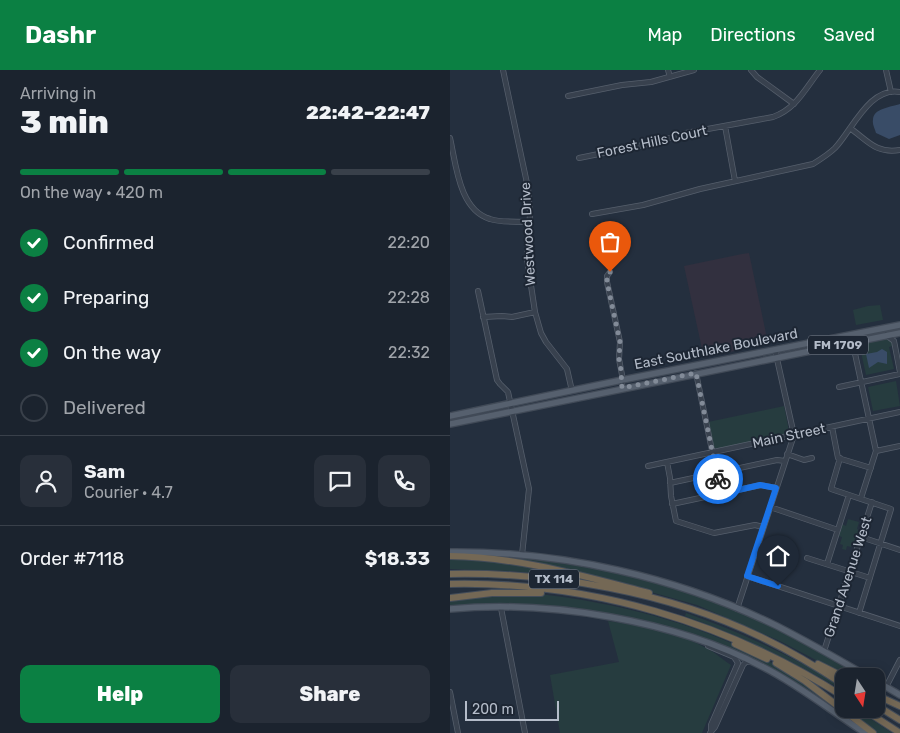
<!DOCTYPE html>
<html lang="en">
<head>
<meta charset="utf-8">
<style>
  :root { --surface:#1b232e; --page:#282f3a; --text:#f1f3f6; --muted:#a0a4aa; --line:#39404a; --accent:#0b8043 }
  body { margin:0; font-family:Rubik,sans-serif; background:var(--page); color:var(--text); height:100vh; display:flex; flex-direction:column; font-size:19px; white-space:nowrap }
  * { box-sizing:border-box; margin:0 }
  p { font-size:16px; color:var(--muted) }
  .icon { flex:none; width:28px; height:28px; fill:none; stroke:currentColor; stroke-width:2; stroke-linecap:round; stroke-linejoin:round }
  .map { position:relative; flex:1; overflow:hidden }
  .details { display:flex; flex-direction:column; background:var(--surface); width:450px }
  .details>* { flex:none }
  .needle { width:32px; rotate:168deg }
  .controls { position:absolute; left:385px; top:598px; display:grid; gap:10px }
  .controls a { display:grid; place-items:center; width:50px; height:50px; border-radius:10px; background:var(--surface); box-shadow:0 2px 12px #0003,0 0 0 1px var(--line); font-size:25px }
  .scale { position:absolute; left:15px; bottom:12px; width:94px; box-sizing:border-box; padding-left:5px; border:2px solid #b4bcc9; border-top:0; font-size:14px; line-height:18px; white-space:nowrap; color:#b4bcc9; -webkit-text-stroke:4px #1d2633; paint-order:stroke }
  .pin { position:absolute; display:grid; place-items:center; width:42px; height:42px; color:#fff; margin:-51px -21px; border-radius:50% 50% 50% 0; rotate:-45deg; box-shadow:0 0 5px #0007 }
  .pin .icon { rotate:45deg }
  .courier { position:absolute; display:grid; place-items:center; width:50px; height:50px; margin:-25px; border:4px solid #1a73e8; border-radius:50%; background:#fff; color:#222; box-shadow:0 1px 6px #0007 }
  .overview em { font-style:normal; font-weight:800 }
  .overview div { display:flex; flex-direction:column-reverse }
  .overview { display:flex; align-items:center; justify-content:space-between; height:85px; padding:0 20px }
  h1 { font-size:32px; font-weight:800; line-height:38px }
  .bar { display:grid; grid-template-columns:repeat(4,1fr); gap:8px 5px; align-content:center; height:60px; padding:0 20px }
  .bar i { height:6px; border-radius:4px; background:var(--line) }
  .bar .on { background:var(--accent) }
  .bar p { grid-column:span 4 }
  .line { display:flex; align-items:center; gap:12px; padding:0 20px; border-top:1px solid var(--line) }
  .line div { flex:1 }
  .round { display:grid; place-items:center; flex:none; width:52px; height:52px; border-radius:10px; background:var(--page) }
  ol { padding:0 20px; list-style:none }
  li { display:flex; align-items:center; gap:15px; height:55px }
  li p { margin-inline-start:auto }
  li .icon { padding:5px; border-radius:50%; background:var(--accent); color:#fff; stroke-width:4 }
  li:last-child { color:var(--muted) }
  li i { width:28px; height:28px; border:2px solid var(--line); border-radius:50% }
  .cta { display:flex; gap:10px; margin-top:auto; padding:10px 20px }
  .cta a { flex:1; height:58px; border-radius:10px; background:var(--accent); color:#fff; font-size:20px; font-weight:800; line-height:58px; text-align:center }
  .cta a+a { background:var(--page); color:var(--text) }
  header { display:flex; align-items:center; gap:30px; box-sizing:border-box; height:70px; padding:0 25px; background:var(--accent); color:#fff }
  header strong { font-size:24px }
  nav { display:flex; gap:28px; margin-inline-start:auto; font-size:18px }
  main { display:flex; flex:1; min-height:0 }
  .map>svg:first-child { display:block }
  .medical { fill:#32303f }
  .green { fill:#263c3f }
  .water { fill:#394c67 }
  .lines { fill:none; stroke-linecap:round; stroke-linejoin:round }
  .minor-casing { stroke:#565f6c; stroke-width:6 }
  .major-casing { stroke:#414a57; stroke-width:8 }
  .highway-casing { stroke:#434c59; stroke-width:8 }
  .minor { stroke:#38414e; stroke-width:4.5 }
  .major { stroke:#56606e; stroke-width:5.5 }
  .highway { stroke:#746855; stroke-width:6 }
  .done { stroke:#828b98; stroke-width:5; stroke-dasharray:0 9 }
  .route { stroke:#1a73e8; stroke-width:6 }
  .labels { text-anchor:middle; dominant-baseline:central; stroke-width:4; stroke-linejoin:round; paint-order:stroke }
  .shield { fill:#1d2633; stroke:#878f9c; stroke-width:1 }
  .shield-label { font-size:12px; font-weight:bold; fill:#b4bcc9 }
  .street-label { font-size:14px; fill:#b4bcc9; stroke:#1d2633 }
</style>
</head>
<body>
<header>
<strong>Dashr</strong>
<nav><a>Map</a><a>Directions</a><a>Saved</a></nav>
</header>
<main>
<section class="details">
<div class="overview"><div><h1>3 min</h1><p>Arriving in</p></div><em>22:42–22:47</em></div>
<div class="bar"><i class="on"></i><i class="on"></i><i class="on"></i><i></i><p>On the way · 420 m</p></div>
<ol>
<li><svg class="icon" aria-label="check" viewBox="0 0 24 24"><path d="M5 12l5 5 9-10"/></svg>Confirmed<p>22:20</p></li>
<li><svg class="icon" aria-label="check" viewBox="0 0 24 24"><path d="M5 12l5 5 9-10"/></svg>Preparing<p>22:28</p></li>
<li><svg class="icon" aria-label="check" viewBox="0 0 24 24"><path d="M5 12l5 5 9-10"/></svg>On the way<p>22:32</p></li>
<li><i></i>Delivered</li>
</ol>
<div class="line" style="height:90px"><a class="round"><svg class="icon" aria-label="person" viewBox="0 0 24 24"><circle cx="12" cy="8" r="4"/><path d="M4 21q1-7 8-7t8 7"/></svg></a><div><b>Sam</b><p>Courier · 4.7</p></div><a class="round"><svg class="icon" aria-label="chat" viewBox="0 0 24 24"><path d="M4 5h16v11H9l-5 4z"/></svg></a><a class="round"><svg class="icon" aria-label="phone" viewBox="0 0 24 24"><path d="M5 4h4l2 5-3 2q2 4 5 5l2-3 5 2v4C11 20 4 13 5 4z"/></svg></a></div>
<div class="line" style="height:65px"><div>Order #7118</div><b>$18.33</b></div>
<div class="cta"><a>Help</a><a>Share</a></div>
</section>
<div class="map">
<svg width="450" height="663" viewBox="0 0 450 663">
  <rect width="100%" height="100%" fill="#242f3e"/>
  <path class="medical" d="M299,183L318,273L254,288L234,196L292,184Z"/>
  <path class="green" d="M430,235L433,250L406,255L403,240L418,236Z
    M438,268L442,271L443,276L439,277L444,299L416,305L411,282L407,283V275Z
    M446,311L450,336L423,341L418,317Z
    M334,336L339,361L336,365L267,379L263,377L258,352Z
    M398,449L409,452L407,459L411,461L407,472L403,471L401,477L397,476L396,480L392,479L393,475L390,474L392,467L388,466L392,454L396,456Z
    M49,486C150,495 248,518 338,565C363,578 387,592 411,606H396L330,571L247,535L176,515L49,487Z
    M0,487L62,492L127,507L61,501L0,499Z
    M89,524C169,533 251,554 322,593C350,608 374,629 400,649L318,596L268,573L233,561L167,546L50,535L0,536V530L18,527Z
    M236,543C291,562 343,587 394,617V621C343,591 291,566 235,546Z
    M158,551C192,556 228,562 258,579C266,583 273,590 281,595L252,663H110L100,605L169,592Z
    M394,639H406L442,663H424Z"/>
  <path class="water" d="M450,34V65L439,69L426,63C425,59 422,54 423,50C423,38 442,37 450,34Z
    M432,279L437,282V294L428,292L419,298L416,284L427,282Z"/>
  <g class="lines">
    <g class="minor-casing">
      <path id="minor" d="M53,0L78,118L80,144L77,189L85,242L91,263L96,272L117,299L122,321
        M218,0L220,7
        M301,0L307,7L344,34
        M436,0L441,22
        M118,26L172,15L201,12L244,0
        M275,56L285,111
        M400,58C418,71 426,84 450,80
        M0,68C6,94 9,140 40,149C52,153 66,151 79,152
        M129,88L203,73L236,63L323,47C346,39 355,19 370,0
        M142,144L193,135L250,119L363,94C371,89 379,84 385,78C402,60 420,16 450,22
        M160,202L157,206V212L170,272L169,289L172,305V318
        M28,221L47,310L50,314L58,322L79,419L72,485
        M33,247L52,246L62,247L85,242
        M436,265L444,271L450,302
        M397,273L404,279L426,381L411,428
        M246,303L271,424
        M389,317L450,304
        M382,357L388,388L421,398
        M426,381L450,376
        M337,384L354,390L362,388
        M390,388L381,419L441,439L409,543
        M217,392L220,408L221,426L226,451L264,463L305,455L313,457
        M198,396L450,342
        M220,413L327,390L335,391
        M222,434L311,415L326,418
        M320,437L388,460
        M411,467L450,480
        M357,488L420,508
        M377,494L399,425
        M297,506L450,556
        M51,538L75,663
        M287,539L344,365L325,280
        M258,576L284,587L288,593L261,655V660
        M374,581L422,432
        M436,617L450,590
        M0,622L8,663
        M260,663L265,657L293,595L296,592L302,591"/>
    </g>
    <g class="major-casing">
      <path id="major" d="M0,346L172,310L450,255
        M0,354L450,263
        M0,482C112,481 227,507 327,556C358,572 388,589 417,606
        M0,539C100,530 224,550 313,597C349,615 381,641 415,663
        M426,611L450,625"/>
    </g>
    <g class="highway-casing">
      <path id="highway" d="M0,486C69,487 133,506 199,523
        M0,504C103,502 218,522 311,567C340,581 367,597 394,615
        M0,514C139,511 277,552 394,627
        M0,528L42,523H91
        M285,574L317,589
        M326,593L355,611L423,663
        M368,594L394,607
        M426,625L450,636
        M426,635L450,650
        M413,639L450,663"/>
    </g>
    <use href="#minor" class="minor"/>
    <use href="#major" class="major"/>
    <use href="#highway" class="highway"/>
  </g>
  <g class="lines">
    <path class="done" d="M160,202L157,206V212L170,272L169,289L171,300L172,318L246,303L268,409"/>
    <path class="route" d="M268,409L271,424L310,415L326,418L297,506L328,516"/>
  </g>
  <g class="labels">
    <g class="shield">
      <rect x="358" y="265.5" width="60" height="19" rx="4"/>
      <rect x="79" y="499.5" width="50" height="19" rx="4"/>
    </g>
    <g class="shield-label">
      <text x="388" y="275">FM 1709</text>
      <text x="104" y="509">TX 114</text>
    </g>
    <g class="street-label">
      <text transform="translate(202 72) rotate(-12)">Forest Hills Court</text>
      <text transform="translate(78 164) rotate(-93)">Westwood Drive</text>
      <text transform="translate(266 279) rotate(-11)">East Southlake Boulevard</text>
      <text transform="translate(339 366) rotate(-12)">Main Street</text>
      <text transform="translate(398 507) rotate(-72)">Grand Avenue West</text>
    </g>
  </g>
</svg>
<div class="controls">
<a><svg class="needle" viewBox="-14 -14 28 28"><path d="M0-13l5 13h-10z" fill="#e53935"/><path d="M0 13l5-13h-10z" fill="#a0a4aa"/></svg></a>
</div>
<div class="scale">200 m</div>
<div class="pin" style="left:160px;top:202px;background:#ea580c"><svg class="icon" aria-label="bag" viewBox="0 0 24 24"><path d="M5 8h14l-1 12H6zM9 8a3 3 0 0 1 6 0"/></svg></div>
<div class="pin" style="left:328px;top:516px;background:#1f2937"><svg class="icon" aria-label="home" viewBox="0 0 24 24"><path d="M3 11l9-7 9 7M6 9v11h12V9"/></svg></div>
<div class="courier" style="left:268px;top:409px"><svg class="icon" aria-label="bike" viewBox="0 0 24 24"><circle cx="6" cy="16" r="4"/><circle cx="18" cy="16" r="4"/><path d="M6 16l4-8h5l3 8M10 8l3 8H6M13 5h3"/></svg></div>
</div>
</main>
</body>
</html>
